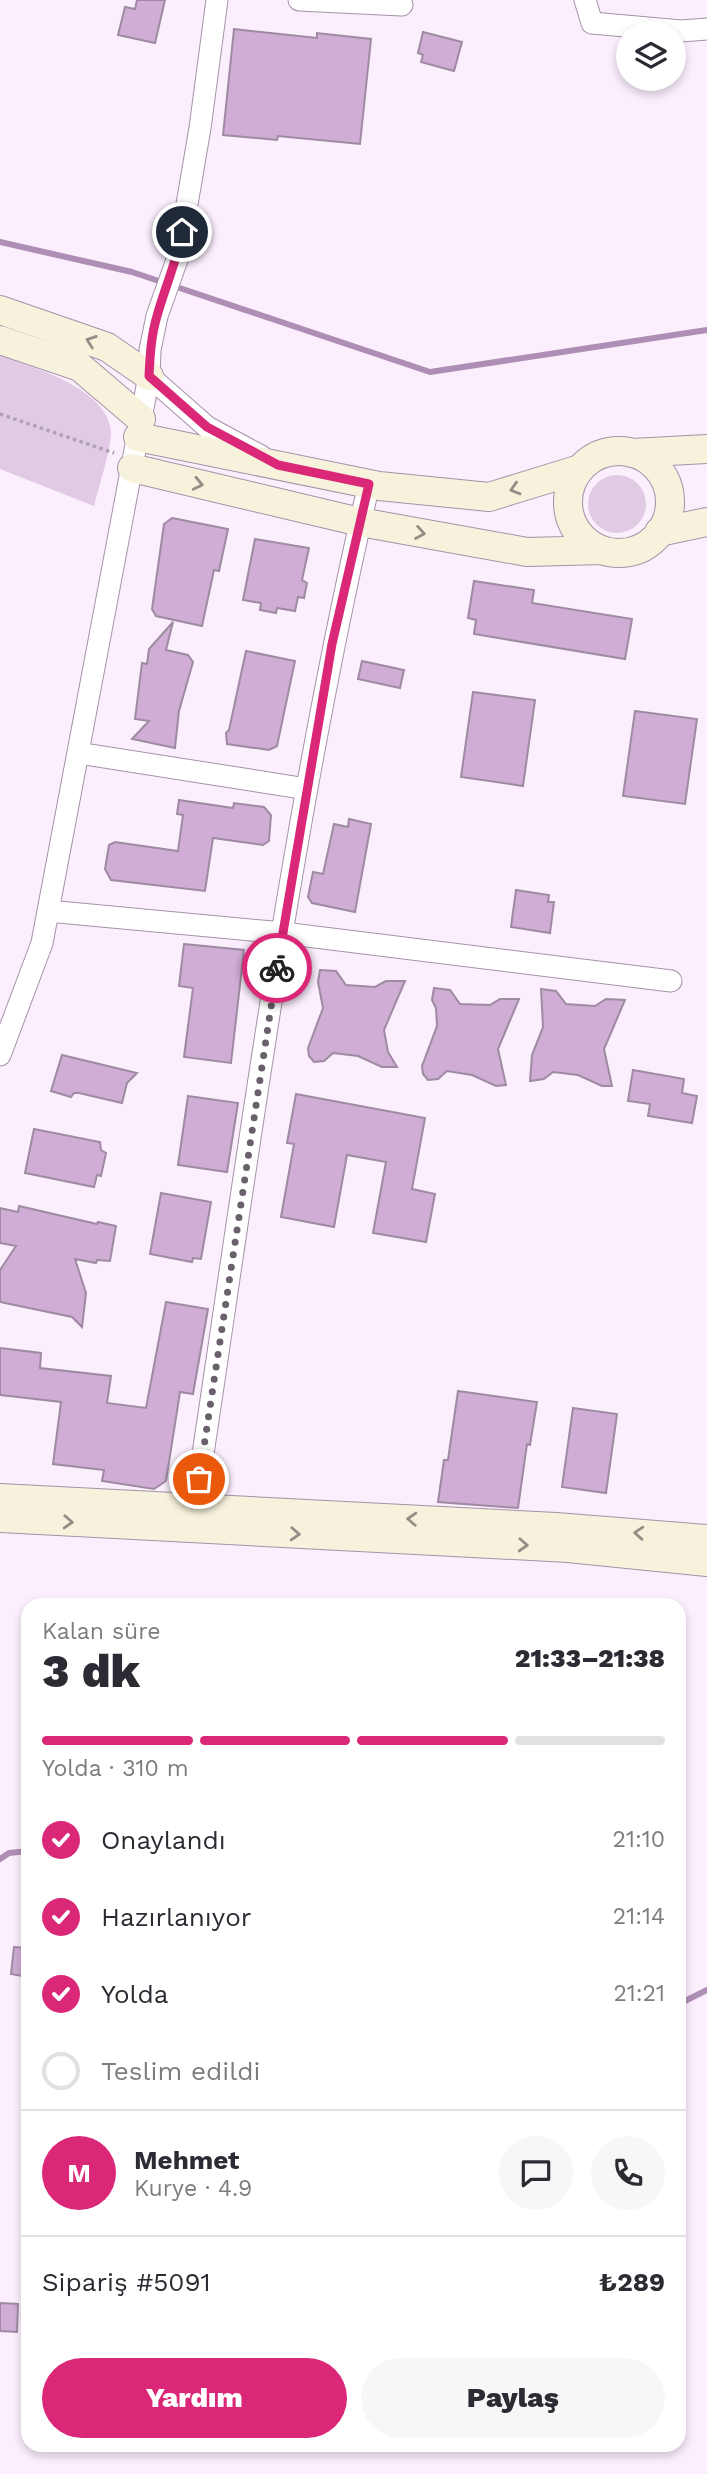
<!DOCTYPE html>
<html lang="tr">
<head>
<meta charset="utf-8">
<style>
  :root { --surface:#fff; --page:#f7f7f7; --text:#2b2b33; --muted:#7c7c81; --line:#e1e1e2; --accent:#db2777 }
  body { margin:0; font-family:"Work Sans",sans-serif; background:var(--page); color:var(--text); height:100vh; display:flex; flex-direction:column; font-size:26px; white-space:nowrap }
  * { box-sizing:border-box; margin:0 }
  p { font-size:23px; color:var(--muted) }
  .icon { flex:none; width:38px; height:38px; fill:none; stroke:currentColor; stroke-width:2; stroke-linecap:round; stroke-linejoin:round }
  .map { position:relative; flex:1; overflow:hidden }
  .sheet { position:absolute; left:21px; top:1598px; width:665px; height:854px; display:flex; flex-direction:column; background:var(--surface); border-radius:21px; box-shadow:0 4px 10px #0003 }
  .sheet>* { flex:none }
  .tools { position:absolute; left:616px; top:21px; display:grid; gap:14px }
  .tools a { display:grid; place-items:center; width:70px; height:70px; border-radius:50%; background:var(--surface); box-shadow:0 4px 10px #0003; font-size:35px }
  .pin { position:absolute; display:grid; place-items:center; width:60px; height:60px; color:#fff; margin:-30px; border:4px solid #fff; border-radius:50%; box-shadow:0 2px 7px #0007 }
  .courier { position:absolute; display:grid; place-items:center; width:70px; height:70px; margin:-35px; border:5px solid #db2777; border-radius:50%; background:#fff; color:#222; box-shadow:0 2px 9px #0007 }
  .summary em { font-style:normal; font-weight:800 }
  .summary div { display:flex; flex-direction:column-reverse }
  .summary { display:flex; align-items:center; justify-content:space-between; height:119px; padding:0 21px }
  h1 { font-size:46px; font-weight:800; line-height:52px }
  .bar { display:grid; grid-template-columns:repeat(4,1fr); gap:10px 7px; align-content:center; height:84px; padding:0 21px }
  .bar i { height:9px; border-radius:5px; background:var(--line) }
  .bar .active { background:var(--accent) }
  .bar p { grid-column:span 4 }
  .line { display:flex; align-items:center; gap:18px; padding:0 21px; border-top:2px solid var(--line) }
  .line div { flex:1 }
  .round { display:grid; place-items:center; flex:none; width:74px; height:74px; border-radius:37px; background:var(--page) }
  ol { padding:0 21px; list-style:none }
  li { display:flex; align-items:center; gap:21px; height:77px }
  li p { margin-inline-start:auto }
  li .icon { padding:7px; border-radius:50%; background:var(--accent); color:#fff; stroke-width:4 }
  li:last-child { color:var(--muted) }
  li i { width:38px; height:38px; border:4px solid var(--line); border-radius:50% }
  .action { display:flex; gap:14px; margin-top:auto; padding:14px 21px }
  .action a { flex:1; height:80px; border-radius:42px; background:var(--accent); color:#fff; font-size:28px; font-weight:800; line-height:80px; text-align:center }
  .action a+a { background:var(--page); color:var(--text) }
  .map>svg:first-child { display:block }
  .green { fill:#e0cae4 }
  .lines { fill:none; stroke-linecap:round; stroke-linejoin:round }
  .stream { stroke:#af8eb5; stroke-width:6 }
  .building { fill:#cfadd5; stroke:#9e8ba2; stroke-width:2 }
  .street-casing { stroke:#a692a9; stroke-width:23 }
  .secondary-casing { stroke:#a692a9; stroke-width:30 }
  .path { stroke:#aea3b0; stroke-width:3.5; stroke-dasharray:3.5 3.5; stroke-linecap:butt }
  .street { stroke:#fff; stroke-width:21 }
  .secondary { stroke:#f6f2db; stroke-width:28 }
  .oneway { stroke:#938e86 }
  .done { stroke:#69606b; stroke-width:7; stroke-dasharray:0 12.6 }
  .route { stroke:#db2777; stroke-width:9 }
</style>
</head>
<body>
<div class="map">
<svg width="707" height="2474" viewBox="0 0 707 2474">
  <rect width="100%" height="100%" fill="#fbeefd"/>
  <path class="green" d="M0,355C35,369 106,387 111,431C112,446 98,489 94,506L0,469Z
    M588 504a29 29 0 1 1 58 0a29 29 0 1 1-58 0Z"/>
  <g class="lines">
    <path class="stream" d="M0,242L132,272L430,372L707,330
      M0,1859L9,1853L28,1851
      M679,2004L707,1990"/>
  </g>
  <path class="building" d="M137,0H165L155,43L118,35L125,7L135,9Z
    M234,29L317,38V33L371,39L360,144L278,136L277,140L223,135Z
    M423,32L462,42L454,71L421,62L423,55L418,53Z
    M172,518L228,529L219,571L214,570L202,626L156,616L152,609L164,524Z
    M255,539L309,548L302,580L307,583L304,598L298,597L295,611L277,608L276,613L260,610L261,603L243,600Z
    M474,581L534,590L532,603L632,619L625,659L474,634L476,620L468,618Z
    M173,622L166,650L188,655L193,662L179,711L175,748L132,739L149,721L135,719L142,663L147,664L149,649Z
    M246,651L295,661L277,746L269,750L227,744L226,733L229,730Z
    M362,661L404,670L400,688L358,679Z
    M473,692L535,700L523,786L461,777Z
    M635,711L697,719L685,804L623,796Z
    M179,800L233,808L234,803L264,807L271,815L269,841L263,845L213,838L205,891L111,880L105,869L109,845L115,842L178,851L183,815L177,814Z
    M349,819L371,824L355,912L312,903L308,897L313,872L323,874L334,824L348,827Z
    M516,890L549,895L548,902H554L550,933L511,927Z
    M184,944L244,950L231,1063L184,1057L193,988L179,986Z
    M320,970L336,971L346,985L375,987L386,981H405L384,1030L388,1052L397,1067H382L358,1056L333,1053L324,1061L314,1062L309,1056L308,1048L323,1008L318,982Z
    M434,988L450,990L460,1004L490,1005L500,999H519L498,1049L506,1085L496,1086L472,1075L447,1071L438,1079L428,1080L423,1074L422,1066L437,1026L436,1008L432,1000Z
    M541,989L556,991L566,1004L595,1006L606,999L625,1000L604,1049L612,1086H602L578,1075L553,1072L544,1079L530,1081L532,1055L543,1027Z
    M62,1055L137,1073L127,1083L122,1103L79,1093H74L71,1097L51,1091Z
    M633,1070L684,1079L682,1093L697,1096L692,1123L648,1116L650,1104L628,1101Z
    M296,1094L425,1118L412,1189L435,1194L426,1242L373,1233L386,1162L347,1155L334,1227L281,1217L294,1144L287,1143Z
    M188,1096L238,1103L227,1172L178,1165Z
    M34,1129L100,1142L101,1150L106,1153L101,1176L97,1175L94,1187L25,1173Z
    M161,1193L211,1202L201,1259L193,1258L192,1262L150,1254Z
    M19,1206L97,1224L98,1222L116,1226L110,1261L97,1260L96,1263L75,1259L86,1293L82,1327L72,1317L0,1302V1270L16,1246L0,1243V1208L18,1212Z
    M166,1302L208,1309L193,1394L180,1392L166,1481L154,1489L102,1481L104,1470L53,1464L61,1402L0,1395V1348L41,1353L40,1368L111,1376L107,1403L146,1408Z
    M458,1391L537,1402L530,1445L527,1444L518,1508L438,1502L444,1460H448Z
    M573,1408L617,1414L606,1493L562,1487Z
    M14,1947L28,1948V1977L11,1974Z
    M0,2303L18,2304L17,2332L0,2331Z"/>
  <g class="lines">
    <g class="street-casing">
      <path id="street" d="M299,0L402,5
        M585,0L592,23L681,31L707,29
        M149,376L207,427L261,456
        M78,753L307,789
        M48,911L283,933L671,981
        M0,1055L42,943L149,376L150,350L157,316L178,257L200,128L217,0
        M195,1507C247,1165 291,821 369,484"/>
    </g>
    <g class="secondary-casing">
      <path id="secondary" d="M0,310L107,347L149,376
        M0,340L80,367L141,419
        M138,437L379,486L489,497L580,469
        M568 502a51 51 0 1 1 102 0a51 51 0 1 1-102 0Z
        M632,453L707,449
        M132,468L360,522L527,552L602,550
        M659,532L707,522
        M0,1498L556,1527L707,1539
        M0,1518L568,1548L707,1562"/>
    </g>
    <path class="path" d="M0,414L114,453"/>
    <use href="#street" class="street"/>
    <use href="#secondary" class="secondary"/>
  </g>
  <defs><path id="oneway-chevron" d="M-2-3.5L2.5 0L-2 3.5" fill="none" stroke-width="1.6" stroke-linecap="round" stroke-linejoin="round" transform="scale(1.75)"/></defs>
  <g class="oneway">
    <use href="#oneway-chevron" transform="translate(91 341) rotate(-161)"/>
    <use href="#oneway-chevron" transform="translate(198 484) rotate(13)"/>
    <use href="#oneway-chevron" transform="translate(515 489) rotate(163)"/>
    <use href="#oneway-chevron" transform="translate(420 533) rotate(10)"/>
    <use href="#oneway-chevron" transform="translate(412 1519) rotate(-177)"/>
    <use href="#oneway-chevron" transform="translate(68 1522) rotate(3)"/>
    <use href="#oneway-chevron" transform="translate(639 1533) rotate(-176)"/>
    <use href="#oneway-chevron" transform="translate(295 1534) rotate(3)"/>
    <use href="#oneway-chevron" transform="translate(523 1545) rotate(3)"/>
  </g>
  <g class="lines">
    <path class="done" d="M199,1479L277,968"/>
    <path class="route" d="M182,232C177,261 165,287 157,316C151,336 150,356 149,376L207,427L278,465L369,484L332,644L277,968"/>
  </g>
</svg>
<div class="tools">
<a><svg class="icon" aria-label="layers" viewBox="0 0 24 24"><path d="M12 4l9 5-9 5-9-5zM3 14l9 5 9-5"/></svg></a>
</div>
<div class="pin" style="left:199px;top:1479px;background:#ea580c"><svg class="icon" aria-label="bag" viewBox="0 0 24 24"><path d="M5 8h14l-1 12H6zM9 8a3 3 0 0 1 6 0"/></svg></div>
<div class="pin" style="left:182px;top:232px;background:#1f2937"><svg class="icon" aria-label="home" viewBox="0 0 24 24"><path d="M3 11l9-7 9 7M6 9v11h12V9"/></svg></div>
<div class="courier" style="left:277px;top:968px"><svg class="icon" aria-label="bike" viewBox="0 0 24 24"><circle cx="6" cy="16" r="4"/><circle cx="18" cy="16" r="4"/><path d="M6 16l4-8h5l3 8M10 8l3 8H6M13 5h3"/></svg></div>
<section class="sheet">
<div class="summary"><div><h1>3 dk</h1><p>Kalan süre</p></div><em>21:33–21:38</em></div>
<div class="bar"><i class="active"></i><i class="active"></i><i class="active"></i><i></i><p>Yolda · 310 m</p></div>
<ol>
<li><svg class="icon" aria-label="check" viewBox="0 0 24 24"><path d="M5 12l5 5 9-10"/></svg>Onaylandı<p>21:10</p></li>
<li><svg class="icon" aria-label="check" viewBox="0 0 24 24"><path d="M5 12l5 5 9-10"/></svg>Hazırlanıyor<p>21:14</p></li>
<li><svg class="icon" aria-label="check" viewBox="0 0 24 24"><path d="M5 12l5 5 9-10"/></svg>Yolda<p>21:21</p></li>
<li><i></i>Teslim edildi</li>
</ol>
<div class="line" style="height:126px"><b class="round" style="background:var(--accent);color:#fff">M</b><div><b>Mehmet</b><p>Kurye · 4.9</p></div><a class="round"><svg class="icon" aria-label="chat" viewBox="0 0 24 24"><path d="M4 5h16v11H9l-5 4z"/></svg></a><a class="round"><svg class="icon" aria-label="phone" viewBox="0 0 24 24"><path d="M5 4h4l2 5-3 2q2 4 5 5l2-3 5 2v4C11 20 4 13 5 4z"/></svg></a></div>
<div class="line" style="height:91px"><div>Sipariş #5091</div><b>₺289</b></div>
<div class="action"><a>Yardım</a><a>Paylaş</a></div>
</section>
</div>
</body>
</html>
